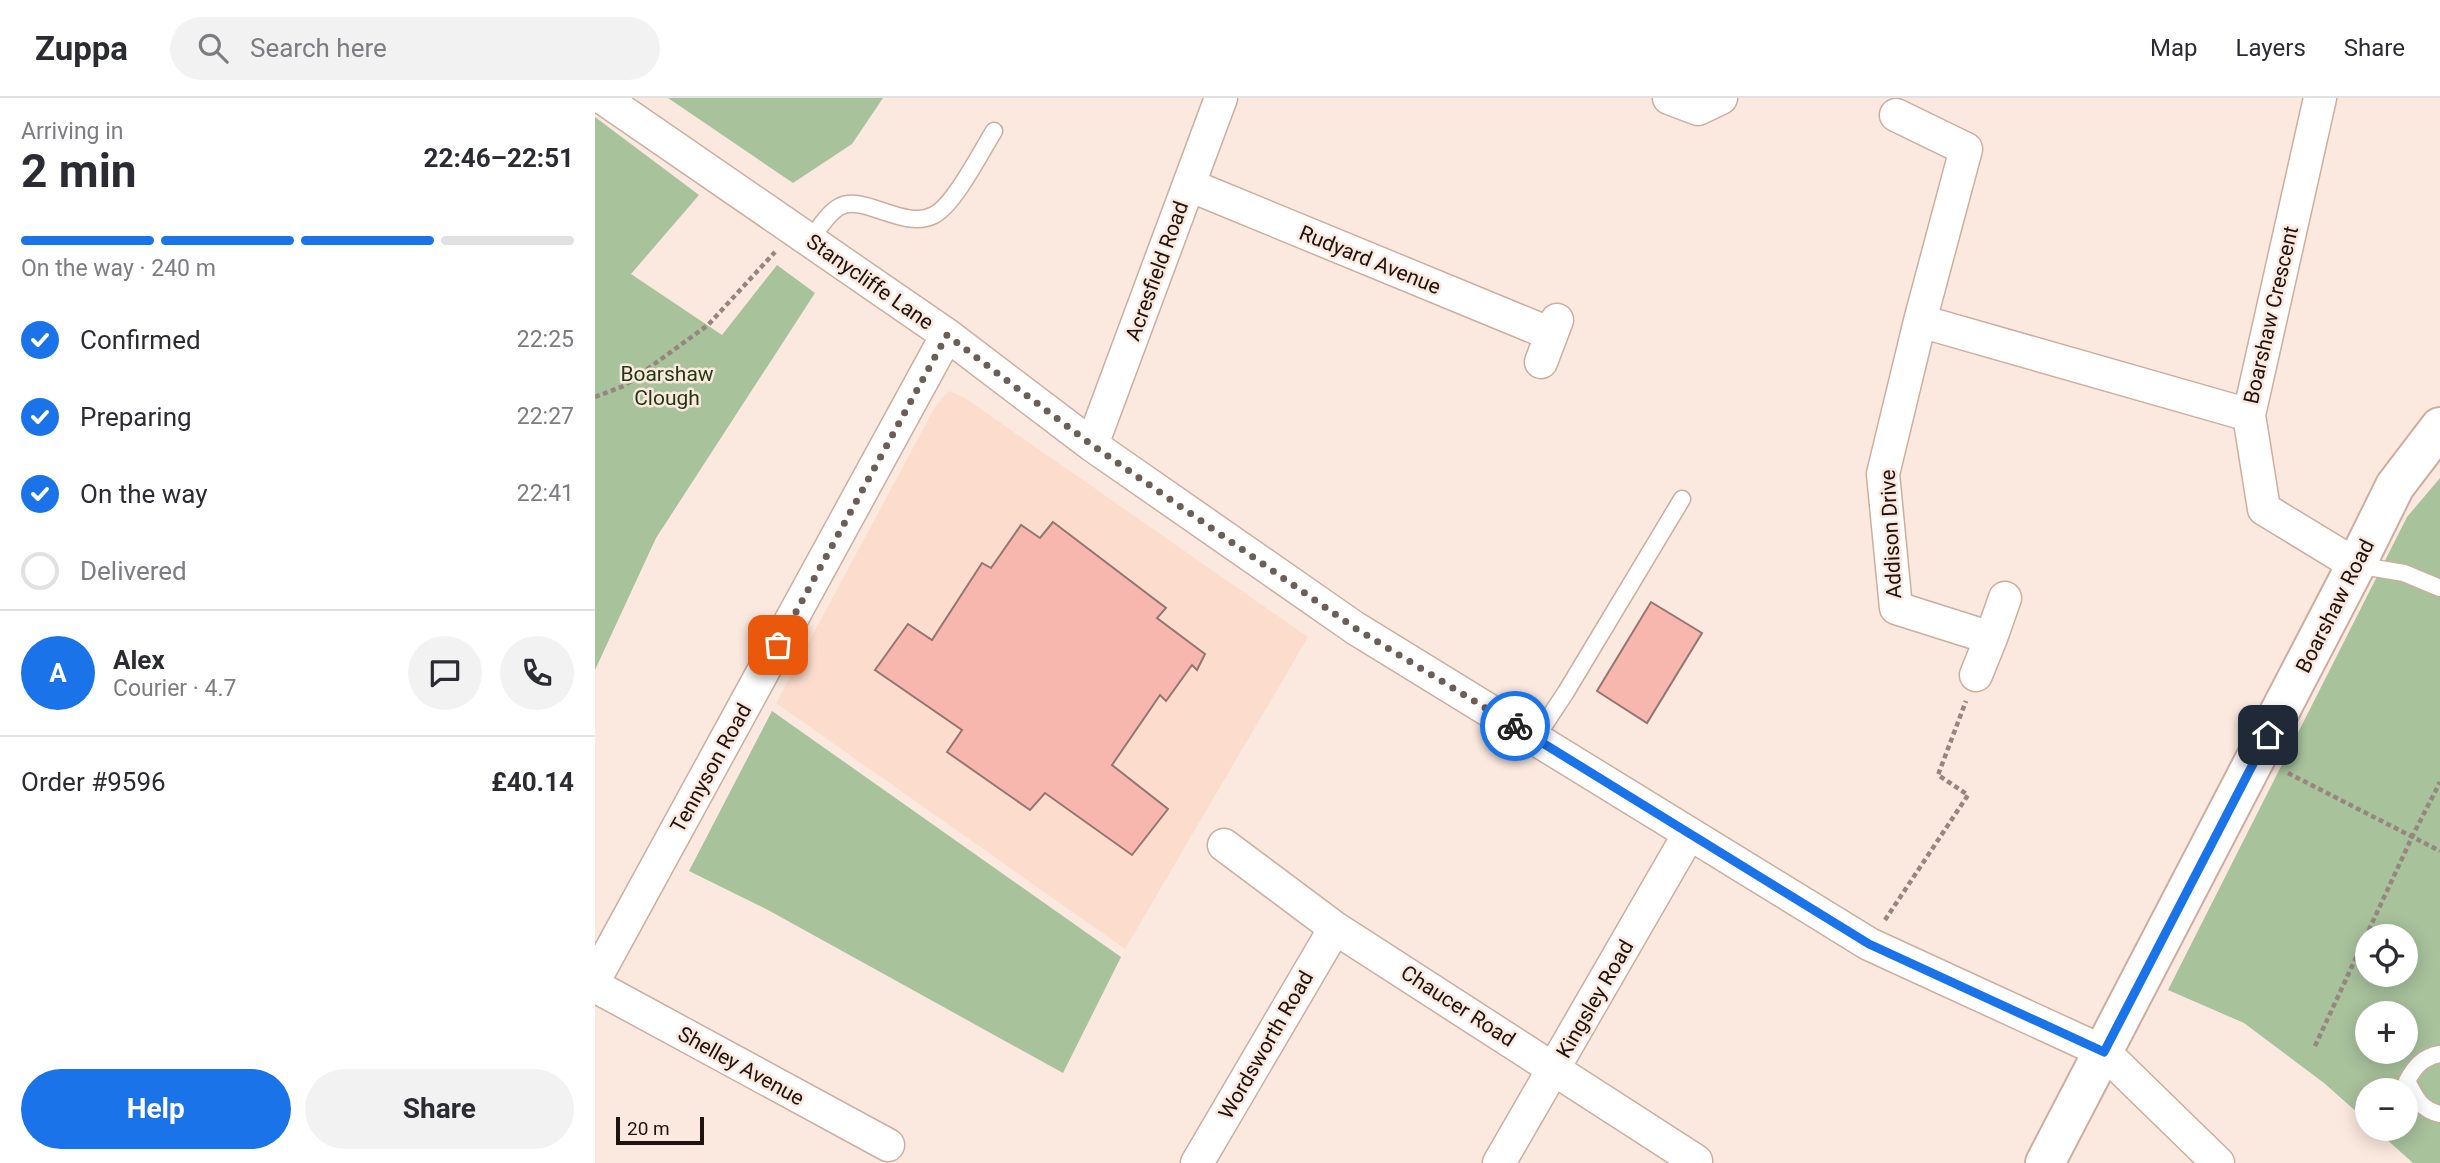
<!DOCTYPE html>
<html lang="en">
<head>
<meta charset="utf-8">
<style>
  :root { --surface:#fff; --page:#f2f2f3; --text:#2b2b33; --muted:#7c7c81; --line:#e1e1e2; --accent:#1a73e8 }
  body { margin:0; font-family:Roboto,sans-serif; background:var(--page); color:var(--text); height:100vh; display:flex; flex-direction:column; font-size:26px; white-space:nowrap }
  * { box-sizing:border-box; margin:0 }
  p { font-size:23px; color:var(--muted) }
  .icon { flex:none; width:38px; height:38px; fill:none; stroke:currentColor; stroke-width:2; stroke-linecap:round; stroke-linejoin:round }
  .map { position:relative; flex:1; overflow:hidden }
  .sheet { display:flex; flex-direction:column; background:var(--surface); width:595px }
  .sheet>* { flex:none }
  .buttons { position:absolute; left:1760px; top:826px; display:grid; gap:14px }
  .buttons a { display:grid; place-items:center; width:63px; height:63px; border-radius:50%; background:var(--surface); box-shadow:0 4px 18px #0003; font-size:35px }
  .scale { position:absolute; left:21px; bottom:18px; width:88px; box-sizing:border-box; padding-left:7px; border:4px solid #1e130e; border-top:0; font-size:19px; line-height:24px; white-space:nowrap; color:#1e130e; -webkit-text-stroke:5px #fbe8de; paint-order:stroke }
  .pin { position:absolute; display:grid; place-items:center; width:60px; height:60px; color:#fff; margin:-30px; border-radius:14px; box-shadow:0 4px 10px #0006 }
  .courier { position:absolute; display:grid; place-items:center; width:70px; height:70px; margin:-35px; border:5px solid #1a73e8; border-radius:50%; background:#fff; color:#222; box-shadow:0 2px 9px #0007 }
  .headline em { font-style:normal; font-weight:700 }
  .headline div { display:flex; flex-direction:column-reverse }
  .headline { display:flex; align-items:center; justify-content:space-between; height:119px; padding:0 21px }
  h1 { font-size:46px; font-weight:700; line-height:52px }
  .bar { display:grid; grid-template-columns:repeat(4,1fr); gap:10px 7px; align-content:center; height:84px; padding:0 21px }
  .bar i { height:9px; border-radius:5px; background:var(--line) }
  .bar .selected { background:var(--accent) }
  .bar p { grid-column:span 4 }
  .line { display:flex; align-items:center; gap:18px; padding:0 21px; border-top:2px solid var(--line) }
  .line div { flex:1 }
  .round { display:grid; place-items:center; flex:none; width:74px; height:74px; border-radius:37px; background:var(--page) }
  ol { padding:0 21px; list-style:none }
  li { display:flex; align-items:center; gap:21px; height:77px }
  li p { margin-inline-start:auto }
  li .icon { padding:7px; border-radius:50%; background:var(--accent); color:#fff; stroke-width:4 }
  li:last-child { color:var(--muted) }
  li i { width:38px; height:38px; border:4px solid var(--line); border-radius:50% }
  .primary-button { display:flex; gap:14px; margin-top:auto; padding:14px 21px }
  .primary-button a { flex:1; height:80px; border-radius:42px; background:var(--accent); color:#fff; font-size:28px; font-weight:700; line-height:80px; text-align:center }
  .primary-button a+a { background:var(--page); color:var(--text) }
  header { display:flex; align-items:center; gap:42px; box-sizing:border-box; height:98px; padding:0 35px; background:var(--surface); border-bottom:2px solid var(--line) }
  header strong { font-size:33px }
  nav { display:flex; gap:38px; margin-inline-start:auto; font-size:24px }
  .search { width:490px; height:63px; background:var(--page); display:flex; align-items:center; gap:18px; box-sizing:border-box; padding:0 24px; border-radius:38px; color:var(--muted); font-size:26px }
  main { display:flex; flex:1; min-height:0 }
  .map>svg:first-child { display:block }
  .built { fill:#fcddcd }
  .green { fill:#a8c29c; fill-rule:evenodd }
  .building { fill:#f7b7af; stroke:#957571; stroke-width:2 }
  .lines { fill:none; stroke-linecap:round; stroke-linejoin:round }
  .lane-casing { stroke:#ccae9f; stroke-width:19 }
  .street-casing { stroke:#ccae9f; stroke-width:35 }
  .secondary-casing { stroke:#ccae9f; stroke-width:42 }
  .path { stroke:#96867f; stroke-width:4.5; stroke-dasharray:5 3.5; stroke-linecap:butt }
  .lane { stroke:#fff; stroke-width:16 }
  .street { stroke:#fff; stroke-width:32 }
  .secondary { stroke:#fff; stroke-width:38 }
  .done { stroke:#6b5e57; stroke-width:7; stroke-dasharray:0 12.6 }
  .route { stroke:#1a73e8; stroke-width:9 }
  .labels { text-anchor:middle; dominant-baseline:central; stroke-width:5; stroke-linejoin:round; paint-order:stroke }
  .street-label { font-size:21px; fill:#1e130e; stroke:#fbe8de }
  .park-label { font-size:21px; fill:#1e390f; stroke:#fbe8de }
</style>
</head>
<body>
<header>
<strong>Zuppa</strong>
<div class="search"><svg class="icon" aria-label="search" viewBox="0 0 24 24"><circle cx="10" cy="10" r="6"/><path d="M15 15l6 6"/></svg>Search here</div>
<nav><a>Map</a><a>Layers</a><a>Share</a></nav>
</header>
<main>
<section class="sheet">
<div class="headline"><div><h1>2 min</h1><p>Arriving in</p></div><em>22:46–22:51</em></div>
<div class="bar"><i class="selected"></i><i class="selected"></i><i class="selected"></i><i></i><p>On the way · 240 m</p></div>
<ol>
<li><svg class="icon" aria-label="check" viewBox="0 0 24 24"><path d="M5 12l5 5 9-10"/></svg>Confirmed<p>22:25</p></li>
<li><svg class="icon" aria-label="check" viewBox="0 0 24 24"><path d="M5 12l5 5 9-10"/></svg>Preparing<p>22:27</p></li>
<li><svg class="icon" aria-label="check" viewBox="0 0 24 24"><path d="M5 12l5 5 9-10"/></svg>On the way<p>22:41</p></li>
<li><i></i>Delivered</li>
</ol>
<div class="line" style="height:126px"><b class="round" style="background:var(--accent);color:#fff">A</b><div><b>Alex</b><p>Courier · 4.7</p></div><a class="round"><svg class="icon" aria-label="chat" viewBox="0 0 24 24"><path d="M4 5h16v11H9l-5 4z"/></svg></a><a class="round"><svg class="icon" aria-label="phone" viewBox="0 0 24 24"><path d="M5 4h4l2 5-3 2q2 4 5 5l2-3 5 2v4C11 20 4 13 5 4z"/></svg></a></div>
<div class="line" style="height:91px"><div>Order #9596</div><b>£40.14</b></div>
<div class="primary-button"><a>Help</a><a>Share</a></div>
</section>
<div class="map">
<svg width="1845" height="1065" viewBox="0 0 1845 1065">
  <rect width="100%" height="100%" fill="#fbe8de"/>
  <path class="built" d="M354,293L370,300L713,539L530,851L181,605L340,309Z"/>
  <path class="green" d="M73,0H288L257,46L198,85Z
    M0,19L104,97L36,176L127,237L182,167L220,195L61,440L0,572Z
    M1845,380V1065H1818L1780,1031H1811V992H1773V1024L1729,985L1649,925L1573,892L1812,419ZM1773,838H1811V877H1773ZM1773,915H1811V954H1773Z
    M177,613L526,859L468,975L173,812L94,773Z"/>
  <path class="building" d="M458,424L571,510L562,520L610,556L602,572L597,567L571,603L565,597L517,667L573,711L537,757L450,695L435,712L352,654L367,632L280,572L313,526L337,542L387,465L396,470L426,427L445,440Z
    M1056,504L1107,535L1052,625L1002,593Z"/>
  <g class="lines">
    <g class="lane-casing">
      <path id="lane" d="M215,142C223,132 232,116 244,109C268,95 309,133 339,117C359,107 386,54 399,33
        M1761,467L1809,475L1845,490
        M940,641L971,594L1087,401
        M1845,956C1828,959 1820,968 1812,983C1821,1000 1825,1011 1845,1016"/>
    </g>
    <g class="street-casing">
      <path id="street" d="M8,0L352,237L497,347L760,530L1274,846L1509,954L1623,1065
        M1074,0L1103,11L1126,0
        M1725,0L1654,317L1669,411L1761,467
        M1301,17L1371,51L1325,223L1288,376L1301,510L1396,540L1381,577
        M594,87L956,236
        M1325,223L1654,317
        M946,264L962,222
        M497,347L626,0
        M1396,540L1410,500
        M629,747L740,830L1101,1063
        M0,881L352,237
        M0,888L293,1047
        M602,1065L740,830
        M904,1065L1094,736"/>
    </g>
    <g class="secondary-casing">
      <path id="secondary" d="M1450,1065L1761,467L1800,388L1845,329"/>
    </g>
    <path class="path" d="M0,299L29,288L113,227L180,154
      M1693,675L1845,753
      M1290,822L1373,697L1343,677L1371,603
      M1720,948L1817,739L1845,684"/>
    <use href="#lane" class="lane"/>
    <use href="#street" class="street"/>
    <use href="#secondary" class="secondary"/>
  </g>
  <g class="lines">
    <path class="done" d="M183,547L352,237L497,347L760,530L920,628"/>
    <path class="route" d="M920,628L1274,846L1509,954L1673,637"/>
  </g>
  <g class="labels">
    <g class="street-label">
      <text transform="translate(775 162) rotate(22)">Rudyard Avenue</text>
      <text transform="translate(562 173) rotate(-70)">Acresfield Road</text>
      <text transform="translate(275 184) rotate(35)">Stanycliffe Lane</text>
      <text transform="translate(1676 217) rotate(-77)">Boarshaw Crescent</text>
      <text transform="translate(1296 436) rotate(-93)">Addison Drive</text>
      <text transform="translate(1740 508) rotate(-63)">Boarshaw Road</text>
      <text transform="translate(116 670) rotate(-61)">Tennyson Road</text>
      <text transform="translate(1000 901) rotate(-60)">Kingsley Road</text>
      <text transform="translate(863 908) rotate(33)">Chaucer Road</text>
      <text transform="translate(671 947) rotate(-60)">Wordsworth Road</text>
      <text transform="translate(146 968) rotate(29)">Shelley Avenue</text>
    </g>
    <g class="park-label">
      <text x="72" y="276">Boarshaw<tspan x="72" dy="24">Clough</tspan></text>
    </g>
  </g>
</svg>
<div class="buttons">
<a><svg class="icon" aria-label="locate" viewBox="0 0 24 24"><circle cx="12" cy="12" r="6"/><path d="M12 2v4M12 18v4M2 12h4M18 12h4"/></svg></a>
<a>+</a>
<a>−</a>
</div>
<div class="scale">20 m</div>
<div class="pin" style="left:183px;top:547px;background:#ea580c"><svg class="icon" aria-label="bag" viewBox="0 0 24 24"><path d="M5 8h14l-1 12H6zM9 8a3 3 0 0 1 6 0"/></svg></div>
<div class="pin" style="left:1673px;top:637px;background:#1f2937"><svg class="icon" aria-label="home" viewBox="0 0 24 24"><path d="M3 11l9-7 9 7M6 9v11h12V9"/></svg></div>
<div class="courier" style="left:920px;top:628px"><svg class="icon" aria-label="bike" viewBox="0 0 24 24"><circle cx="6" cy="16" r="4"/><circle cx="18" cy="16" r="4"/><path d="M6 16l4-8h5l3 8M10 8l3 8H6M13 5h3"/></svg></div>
</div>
</main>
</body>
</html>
